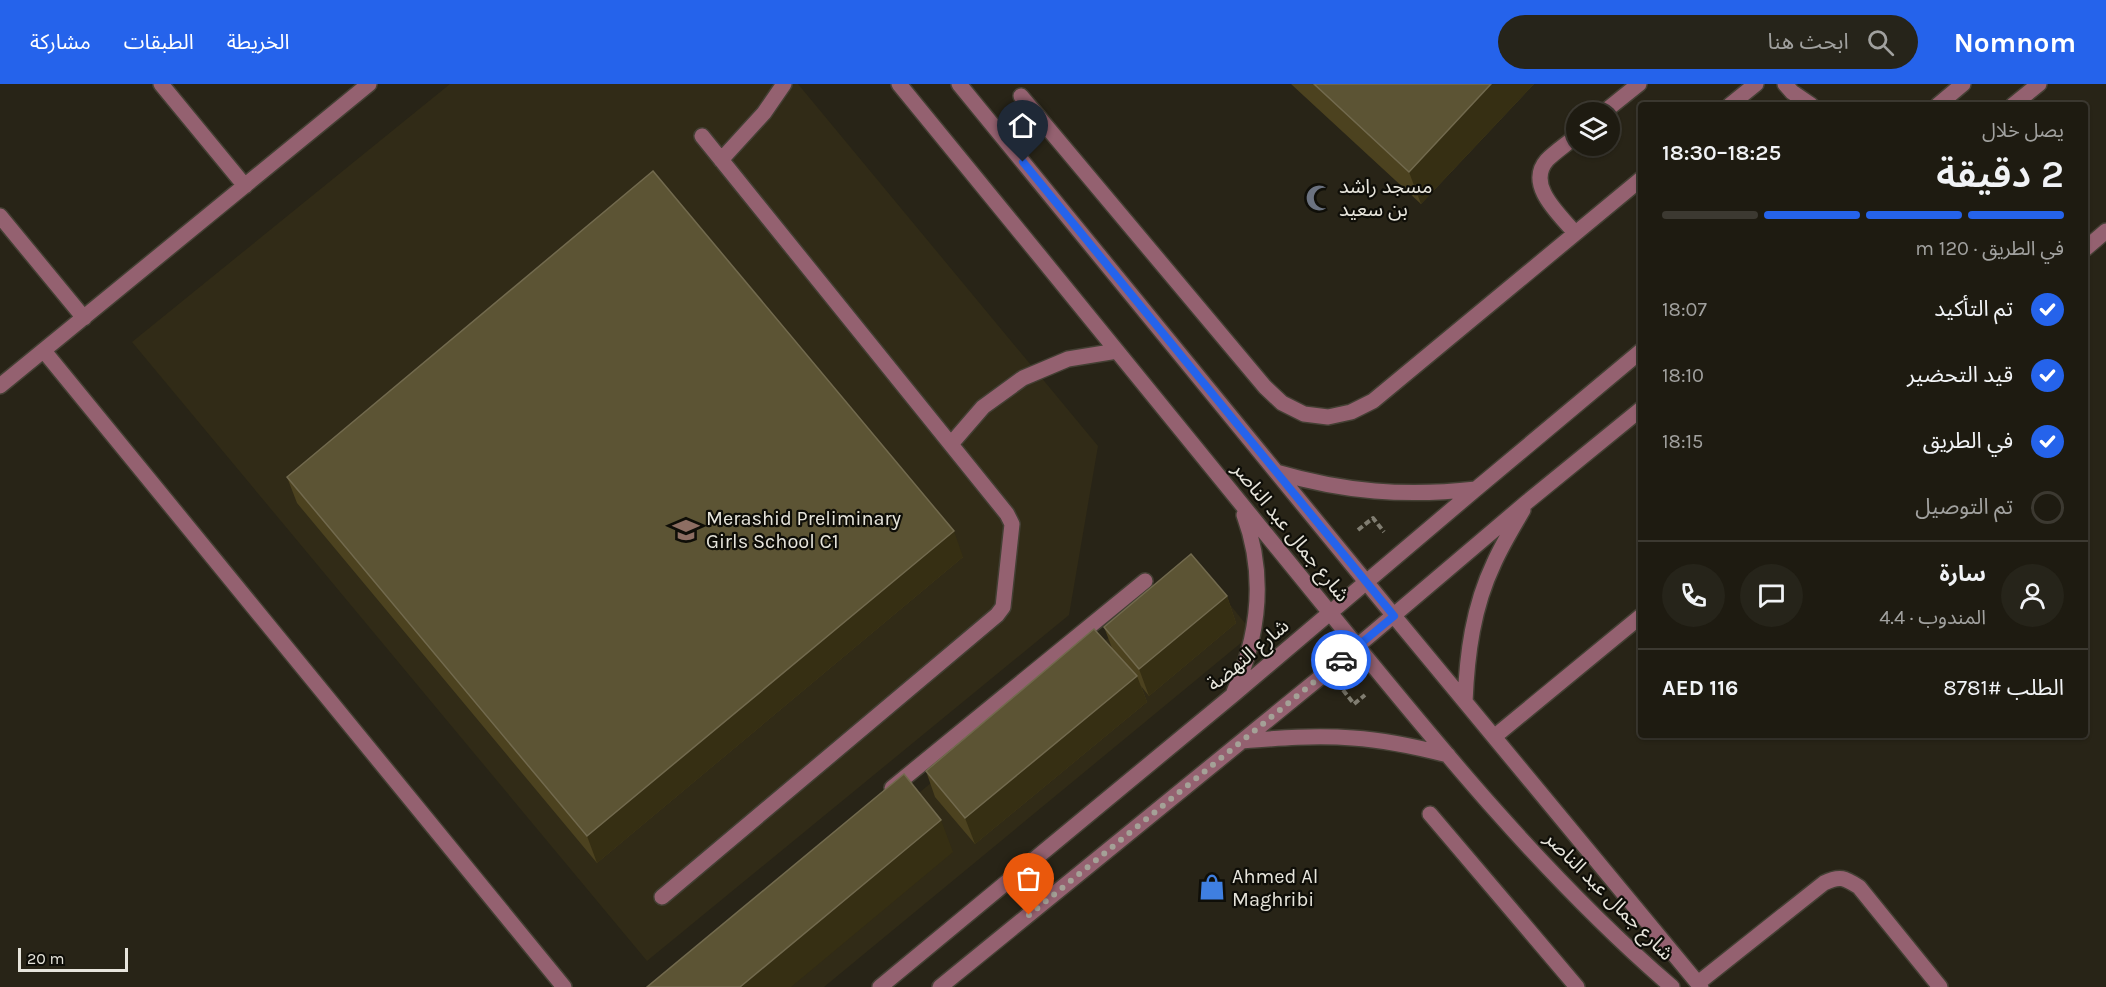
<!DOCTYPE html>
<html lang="ar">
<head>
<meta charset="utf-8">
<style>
  :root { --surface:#1e1b11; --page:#26241a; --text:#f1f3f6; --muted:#a1a19f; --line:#3c3931; --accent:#2563eb }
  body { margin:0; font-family:Karla,"Noto Sans Arabic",sans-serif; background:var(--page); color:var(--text); direction:rtl; height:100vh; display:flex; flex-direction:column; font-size:22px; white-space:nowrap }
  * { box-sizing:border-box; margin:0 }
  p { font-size:20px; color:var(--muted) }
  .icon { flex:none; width:33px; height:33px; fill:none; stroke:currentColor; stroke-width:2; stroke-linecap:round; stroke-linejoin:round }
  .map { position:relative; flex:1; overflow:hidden; direction:ltr }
  .details { position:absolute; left:1638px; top:18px; width:450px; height:636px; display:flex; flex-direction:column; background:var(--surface); border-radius:6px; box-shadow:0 2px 4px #0004,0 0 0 2px var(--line); direction:rtl }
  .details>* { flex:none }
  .tools { position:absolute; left:1566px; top:18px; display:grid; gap:12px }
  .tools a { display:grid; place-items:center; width:54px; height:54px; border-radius:50%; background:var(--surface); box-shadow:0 2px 4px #0004,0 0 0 2px var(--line); font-size:30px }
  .scale { position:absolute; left:18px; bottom:15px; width:110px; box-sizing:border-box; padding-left:6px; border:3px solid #e7e5dc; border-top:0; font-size:16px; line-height:21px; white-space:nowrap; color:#e7e5dc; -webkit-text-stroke:4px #0f0e08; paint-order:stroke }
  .pin { position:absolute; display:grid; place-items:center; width:51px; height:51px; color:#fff; margin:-62px -26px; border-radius:50% 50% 50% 0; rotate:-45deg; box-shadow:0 0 6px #0007 }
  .pin .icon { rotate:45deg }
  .courier { position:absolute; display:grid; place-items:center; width:60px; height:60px; margin:-30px; border:4px solid #2563eb; border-radius:50%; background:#fff; color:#222; box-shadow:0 2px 8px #0007 }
  .summary em { font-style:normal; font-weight:600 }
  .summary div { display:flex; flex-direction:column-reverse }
  .summary { display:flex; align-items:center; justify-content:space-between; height:102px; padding:0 24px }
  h1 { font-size:39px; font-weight:600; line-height:45px }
  .bar { display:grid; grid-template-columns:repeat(4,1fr); gap:9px 6px; align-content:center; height:72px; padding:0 24px }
  .bar i { height:8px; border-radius:4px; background:var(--line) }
  .bar .active { background:var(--accent) }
  .bar p { grid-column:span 4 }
  .line { display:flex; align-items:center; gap:15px; padding:0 24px; border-top:2px solid var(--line) }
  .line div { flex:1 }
  .round { display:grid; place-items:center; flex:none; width:63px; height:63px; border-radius:32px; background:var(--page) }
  ol { padding:0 24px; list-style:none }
  li { display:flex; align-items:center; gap:18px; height:66px }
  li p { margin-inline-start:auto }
  li .icon { padding:6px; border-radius:50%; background:var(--accent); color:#fff; stroke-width:4 }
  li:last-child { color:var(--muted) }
  li i { width:33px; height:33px; border:3px solid var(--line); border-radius:50% }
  header { display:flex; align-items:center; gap:36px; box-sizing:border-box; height:84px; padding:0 30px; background:var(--accent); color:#fff }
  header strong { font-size:28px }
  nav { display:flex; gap:33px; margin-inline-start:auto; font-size:21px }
  .search { width:420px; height:54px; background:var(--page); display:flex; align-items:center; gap:15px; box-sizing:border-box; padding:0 21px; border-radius:33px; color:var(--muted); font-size:22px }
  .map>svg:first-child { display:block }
  .built { fill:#312b17 }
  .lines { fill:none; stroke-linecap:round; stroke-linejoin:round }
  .minor-casing { stroke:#433f33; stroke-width:18 }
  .path { stroke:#807d71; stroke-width:4; stroke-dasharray:6 3; stroke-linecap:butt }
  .minor { stroke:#946170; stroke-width:15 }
  .wall { fill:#4c421f }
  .shaded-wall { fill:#362f13 }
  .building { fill:#5c5434; stroke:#726a4e; stroke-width:1.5 }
  .done { stroke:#a4a197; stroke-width:6; stroke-dasharray:0 10.8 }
  .route { stroke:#2563eb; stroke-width:8 }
  .labels { text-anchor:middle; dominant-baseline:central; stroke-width:4.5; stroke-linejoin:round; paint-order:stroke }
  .poi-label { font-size:20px; fill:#e7e5dc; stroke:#0f0e08; text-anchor:start }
  .street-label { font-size:20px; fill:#e7e5dc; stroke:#0f0e08 }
</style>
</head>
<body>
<header>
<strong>Nomnom</strong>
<div class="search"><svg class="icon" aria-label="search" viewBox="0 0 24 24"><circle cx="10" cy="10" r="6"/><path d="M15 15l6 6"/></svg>ابحث هنا</div>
<nav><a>الخريطة</a><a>الطبقات</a><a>مشاركة</a></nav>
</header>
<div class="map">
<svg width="2106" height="903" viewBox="0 0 2106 903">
  <rect width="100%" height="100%" fill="#282417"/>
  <path class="built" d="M450,0H798L1098,362L1069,531L647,877L132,258Z
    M1198,481L1253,549L824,903H681Z"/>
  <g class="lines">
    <g class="minor-casing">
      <path id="minor" d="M161,0L245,102
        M899,0C1040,173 1182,345 1322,519C1431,653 1541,790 1672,903
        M959,0L1394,532L1701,903
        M1785,0L1792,8L1811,21
        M1021,12L1265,303L1282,319L1304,330L1328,333L1351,328L1373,317L1641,95
        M1730,21L1756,0
        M1938,21L1963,0
        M2013,21L2039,0
        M1604,28L1639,0
        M721,76L764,29L784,0
        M0,132L84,234
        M1575,149C1560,131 1525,101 1547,76C1556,67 1567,60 1576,52
        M2085,165L2106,147
        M44,267L564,903
        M0,302L369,0
        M951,360L983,323L1023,294L1068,275L1117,267
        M1276,388C1344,408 1405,413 1476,405
        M1234,608C1259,551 1266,491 1244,431
        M1465,618C1467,570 1473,523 1494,479C1502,461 1513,443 1523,426
        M1494,653L1641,532
        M1242,657C1279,654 1316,651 1353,654C1385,656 1417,663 1448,671
        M892,704L1145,497
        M1430,730L1577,903
        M662,813L997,531L1003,523L1012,440L1007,430L702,52
        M1698,899L1824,799C1840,791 1845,794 1859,803L1940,903
        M880,903L1233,611L1476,405L1641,267
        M940,903L1328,587L1527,418L1641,325"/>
    </g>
    <path class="path" d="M1358,446L1373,434L1384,448
      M1343,606L1354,620L1365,611"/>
    <use href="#minor" class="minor"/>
  </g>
  <path class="wall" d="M1291,0H1534L1421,120Z
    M287,393L963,473L597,779L297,419Z
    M1227,512L1236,539L1149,612L1141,602L1147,618L975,760L935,713L926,687L1112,564L1104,543Z"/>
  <path class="shaded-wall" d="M1491,0H1534L1421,120L1409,88Z
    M954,447L963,473L597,779L587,752Z
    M1227,512L1236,539L1149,612L1139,585Z
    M1137,592L1147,618L975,760L965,734Z
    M941,736L953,768L791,903H740Z"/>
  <path class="building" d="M1314,0H1491L1409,88Z
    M653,87L954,447L587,752L287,393Z
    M1191,470L1227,512L1139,585L1104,543Z
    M1094,545L1137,592L965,734L926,687Z
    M904,690L941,736L740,903H647Z"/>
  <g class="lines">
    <path class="done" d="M1029,831L1341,576"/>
    <path class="route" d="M1023,78L1394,532L1341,576"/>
  </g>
  <defs>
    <g id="mosque-bare" transform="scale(2.07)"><path d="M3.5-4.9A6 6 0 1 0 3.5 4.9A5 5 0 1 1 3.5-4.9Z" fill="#6b7280" stroke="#0f0e08" stroke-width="2.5" paint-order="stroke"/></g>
    <g id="school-bare" transform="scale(2.07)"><path d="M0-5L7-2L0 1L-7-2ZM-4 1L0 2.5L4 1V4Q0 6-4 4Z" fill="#8d6e63" stroke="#0f0e08" stroke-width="2.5" paint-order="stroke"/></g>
    <g id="shop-bare" transform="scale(2.07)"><path d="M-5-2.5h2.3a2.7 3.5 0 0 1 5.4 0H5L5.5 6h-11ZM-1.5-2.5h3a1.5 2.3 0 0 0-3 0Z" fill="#3f7fe0" stroke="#0f0e08" stroke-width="2.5" paint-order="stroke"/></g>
  </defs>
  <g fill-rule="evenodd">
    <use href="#mosque-bare" x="1319" y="114"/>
    <use href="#school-bare" x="686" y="446"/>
    <use href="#shop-bare" x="1212" y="803"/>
  </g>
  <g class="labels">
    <g class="poi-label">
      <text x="1339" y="102">مسجد راشد<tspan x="1339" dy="23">بن سعيد</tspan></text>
      <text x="706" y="434">Merashid Preliminary<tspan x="706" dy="23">Girls School C1</tspan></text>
      <text x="1232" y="792">Ahmed Al<tspan x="1232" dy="23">Maghribi</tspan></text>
    </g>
    <g class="street-label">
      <text transform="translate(1291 448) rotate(51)">شارع جمال عبد الناصر</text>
      <text transform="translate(1248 571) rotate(-40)">شارع النهضة</text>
      <text transform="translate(1609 812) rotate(45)">شارع جمال عبد الناصر</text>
    </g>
  </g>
</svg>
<div class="tools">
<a><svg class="icon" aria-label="layers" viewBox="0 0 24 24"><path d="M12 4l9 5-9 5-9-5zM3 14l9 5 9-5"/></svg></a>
</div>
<div class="scale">20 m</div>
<div class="pin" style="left:1029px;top:831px;background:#ea580c"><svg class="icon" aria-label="bag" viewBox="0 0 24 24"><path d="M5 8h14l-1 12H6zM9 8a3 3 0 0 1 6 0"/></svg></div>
<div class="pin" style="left:1023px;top:78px;background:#1f2937"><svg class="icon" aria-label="home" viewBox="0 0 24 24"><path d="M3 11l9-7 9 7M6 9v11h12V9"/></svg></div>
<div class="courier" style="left:1341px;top:576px"><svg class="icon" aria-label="car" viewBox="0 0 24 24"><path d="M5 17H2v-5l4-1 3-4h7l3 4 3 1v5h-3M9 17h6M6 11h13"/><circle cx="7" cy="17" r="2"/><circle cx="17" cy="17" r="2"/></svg></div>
<section class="details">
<div class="summary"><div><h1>2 دقيقة</h1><p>يصل خلال</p></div><em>18:25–18:30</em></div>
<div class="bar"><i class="active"></i><i class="active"></i><i class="active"></i><i></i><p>في الطريق · 120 m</p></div>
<ol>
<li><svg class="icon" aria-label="check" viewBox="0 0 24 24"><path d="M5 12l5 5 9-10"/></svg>تم التأكيد<p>18:07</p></li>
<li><svg class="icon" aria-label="check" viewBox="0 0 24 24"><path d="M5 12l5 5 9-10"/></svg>قيد التحضير<p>18:10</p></li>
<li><svg class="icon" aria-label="check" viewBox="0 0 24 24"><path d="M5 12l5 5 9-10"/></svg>في الطريق<p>18:15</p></li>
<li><i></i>تم التوصيل</li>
</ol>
<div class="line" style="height:108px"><a class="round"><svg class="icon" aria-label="person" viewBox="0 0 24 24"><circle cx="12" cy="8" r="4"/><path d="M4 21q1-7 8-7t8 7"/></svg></a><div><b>سارة</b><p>المندوب · 4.4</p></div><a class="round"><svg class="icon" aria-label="chat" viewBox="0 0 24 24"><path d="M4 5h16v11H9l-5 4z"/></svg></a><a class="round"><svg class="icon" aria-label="phone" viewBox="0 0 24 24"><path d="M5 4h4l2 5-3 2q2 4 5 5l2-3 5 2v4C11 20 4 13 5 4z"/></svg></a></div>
<div class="line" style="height:78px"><div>الطلب #8781</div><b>AED 116</b></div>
</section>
</div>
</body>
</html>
